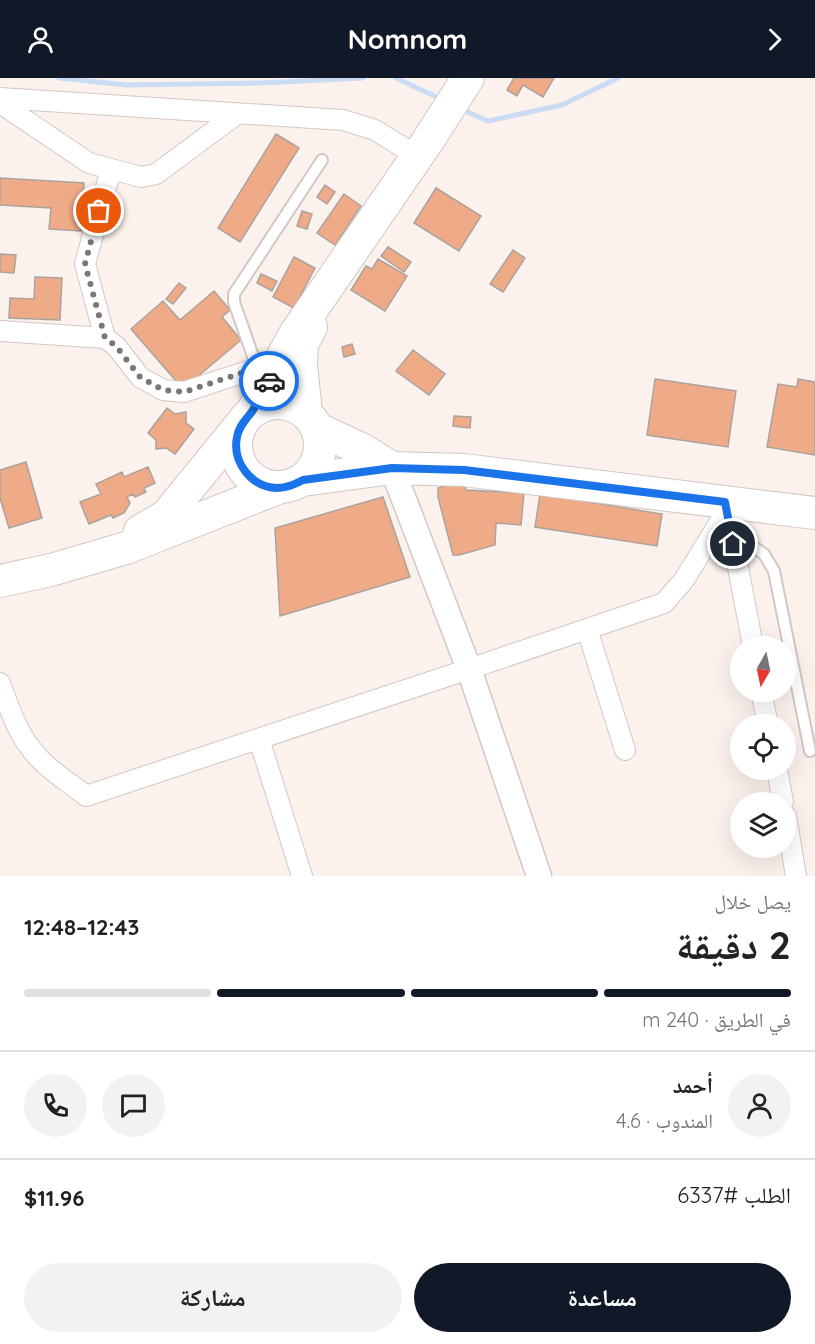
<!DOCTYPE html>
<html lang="ar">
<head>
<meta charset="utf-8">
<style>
  :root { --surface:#fff; --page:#f2f2f2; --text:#222; --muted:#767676; --line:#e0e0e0; --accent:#111827 }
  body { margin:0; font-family:Quicksand,"Noto Naskh Arabic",sans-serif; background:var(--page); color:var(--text); direction:rtl; height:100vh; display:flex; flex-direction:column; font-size:22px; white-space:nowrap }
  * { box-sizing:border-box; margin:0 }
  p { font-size:20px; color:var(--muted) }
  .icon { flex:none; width:33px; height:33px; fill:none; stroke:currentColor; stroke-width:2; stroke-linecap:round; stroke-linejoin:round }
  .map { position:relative; height:798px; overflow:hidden; direction:ltr }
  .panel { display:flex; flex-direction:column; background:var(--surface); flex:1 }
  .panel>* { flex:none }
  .needle { width:39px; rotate:189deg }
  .tools { position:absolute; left:730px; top:558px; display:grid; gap:12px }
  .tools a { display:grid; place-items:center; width:66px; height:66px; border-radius:50%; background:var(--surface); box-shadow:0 6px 24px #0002; font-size:30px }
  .pin { position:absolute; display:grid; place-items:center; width:51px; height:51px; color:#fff; margin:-26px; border:3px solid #fff; border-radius:50%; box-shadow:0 2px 6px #0007 }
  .courier { position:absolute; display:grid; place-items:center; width:60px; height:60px; margin:-30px; border:4px solid #1a73e8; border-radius:50%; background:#fff; color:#222; box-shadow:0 2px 8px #0007 }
  .summary em { font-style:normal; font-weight:700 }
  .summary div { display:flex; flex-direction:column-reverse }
  .summary { display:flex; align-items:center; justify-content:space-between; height:102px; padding:0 24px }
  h1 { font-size:39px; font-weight:700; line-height:45px }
  .bar { display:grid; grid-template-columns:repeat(4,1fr); gap:9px 6px; align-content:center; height:72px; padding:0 24px }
  .bar i { height:8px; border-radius:4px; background:var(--line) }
  .bar .current { background:var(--accent) }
  .bar p { grid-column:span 4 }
  .line { display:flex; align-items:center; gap:15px; padding:0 24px; border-top:2px solid var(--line) }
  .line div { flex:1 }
  .round { display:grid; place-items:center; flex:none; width:63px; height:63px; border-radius:32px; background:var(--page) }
  .primary-button { display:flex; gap:12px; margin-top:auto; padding:12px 24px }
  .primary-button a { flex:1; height:69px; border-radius:36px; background:var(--accent); color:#fff; font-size:24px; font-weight:700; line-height:69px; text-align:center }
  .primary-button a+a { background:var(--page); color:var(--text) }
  header { display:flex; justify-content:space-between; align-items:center; height:78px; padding:0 24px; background:var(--accent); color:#fff; font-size:27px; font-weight:700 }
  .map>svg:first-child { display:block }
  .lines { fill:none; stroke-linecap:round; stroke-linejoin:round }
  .stream { stroke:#cadbf3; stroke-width:5 }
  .building { fill:#efab87; stroke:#aca29d; stroke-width:1.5 }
  .service-casing { stroke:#d2c8c3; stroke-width:14 }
  .minor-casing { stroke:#d2c8c3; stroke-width:22 }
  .tertiary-casing { stroke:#d2c8c3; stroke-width:27 }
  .primary-casing { stroke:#d2c8c3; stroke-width:34 }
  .service { stroke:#fff; stroke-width:10 }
  .minor { stroke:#fff; stroke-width:20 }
  .tertiary { stroke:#fff; stroke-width:24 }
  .primary { stroke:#fff; stroke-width:32 }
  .done { stroke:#7d7673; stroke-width:6; stroke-dasharray:0 10.8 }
  .route { stroke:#1a73e8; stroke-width:8 }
</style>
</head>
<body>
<header><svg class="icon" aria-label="forward" viewBox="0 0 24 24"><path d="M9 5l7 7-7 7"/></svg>Nomnom<svg class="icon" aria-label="person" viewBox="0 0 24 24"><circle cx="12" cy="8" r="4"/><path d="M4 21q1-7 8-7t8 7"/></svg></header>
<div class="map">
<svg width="815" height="798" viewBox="0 0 815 798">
  <rect width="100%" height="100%" fill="#fcf2ed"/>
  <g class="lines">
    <path class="stream" d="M59,0L127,7L261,5L363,0
      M396,0L443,22
      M459,30L488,43L562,27L618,0"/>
  </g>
  <path class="building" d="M514,0H554L543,19L523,7L517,18L507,12Z
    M276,56L299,70L240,164L218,150Z
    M0,100L84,105L81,153L49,151L51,130L0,127Z
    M325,107L335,114L327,126L317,119Z
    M436,110L481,138L459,173L414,145Z
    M344,116L361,128L335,167L317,155Z
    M302,133L312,136L307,151L297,148Z
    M388,169L411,184L404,194L381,178Z
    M513,172L525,180L503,214L490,206Z
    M0,176L16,177L14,195L0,194Z
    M294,179L315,190L294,230L273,219Z
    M378,181L407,198L385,233L351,212L366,188L372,191Z
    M261,196L277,203L272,213L257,205Z
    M35,199L62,200L60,242L9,240L10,220L34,221Z
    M179,205L186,210L173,226L166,221Z
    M214,213L230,232L222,239L241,262L183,311L131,251L163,223L180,242Z
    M352,266L355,276L344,279L342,269Z
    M413,272L445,296L429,317L396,293Z
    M655,301L736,313L728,369L647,357Z
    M798,301L815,304V377L767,369L778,306L797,309Z
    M167,330L175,336L186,334V345L194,351L175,376L166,370L156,371V362L148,355Z
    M454,338L471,339L470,350L453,348Z
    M26,384L42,440L9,450L0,420V392Z
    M148,389L155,405L144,410L146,414L135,419L133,416L127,419L130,425L124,435L113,440L111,437L89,446L80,424L101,416L96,406L122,394L124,399Z
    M456,404L464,405L466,412L524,415L521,447L496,445L495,467L459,477H453L438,419V410Z
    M540,416L662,436L657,468L535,449Z
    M383,419L410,499L280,538L275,450Z"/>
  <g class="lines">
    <g class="service-casing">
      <path id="service" d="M257,290L234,224V216L322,82
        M733,466L748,465L764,476L774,493L810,673"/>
    </g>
    <g class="minor-casing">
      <path id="minor" d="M0,20L343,42L375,52L417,78
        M0,25L89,85L141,99L156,96L237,36
        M0,253L105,260L116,268L140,299L163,312L184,314L281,282
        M105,260L85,186L111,91
        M726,427L753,568
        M587,551L625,672
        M0,605C10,632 18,658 38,679C51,694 70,705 86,718L469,591L664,525L684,502L726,434
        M761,614L768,646
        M259,661L302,798
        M777,692L783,724
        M786,738L796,798"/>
    </g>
    <g class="tertiary-casing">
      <path id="tertiary" d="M392,390L469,591L539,798"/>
    </g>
    <g class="primary-casing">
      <path id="primary" d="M236 367a42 42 0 1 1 84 0a42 42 0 1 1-84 0Z
        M252,334L295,256L427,64L468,0
        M306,335L301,286L302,266L311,249
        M318,351L361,371L392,390
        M303,402L392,390L464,392L815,435
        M140,453L166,438L242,345
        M0,503L51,492L126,470L278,410"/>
    </g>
    <use href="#service" class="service"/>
    <use href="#minor" class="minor"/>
    <use href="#tertiary" class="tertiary"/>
    <use href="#primary" class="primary"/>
  </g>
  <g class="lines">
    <path class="done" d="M99,133L85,186L105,260L116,268L140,299L163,312L184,314L281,282L269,303"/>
    <path class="route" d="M269,303C264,313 259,323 253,332C247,341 239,347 237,359C232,384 251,409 277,410C287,410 295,406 303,402L392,390L464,392L725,424L733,466"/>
  </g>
</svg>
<div class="tools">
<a><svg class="needle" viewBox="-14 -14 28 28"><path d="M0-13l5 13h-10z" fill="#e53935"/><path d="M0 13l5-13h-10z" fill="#767676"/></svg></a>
<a><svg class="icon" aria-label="locate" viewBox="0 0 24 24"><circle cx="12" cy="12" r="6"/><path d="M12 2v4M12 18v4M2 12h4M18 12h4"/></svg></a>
<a><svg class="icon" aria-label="layers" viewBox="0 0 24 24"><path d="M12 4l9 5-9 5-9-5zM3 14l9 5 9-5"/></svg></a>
</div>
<div class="pin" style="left:99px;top:133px;background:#ea580c"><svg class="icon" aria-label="bag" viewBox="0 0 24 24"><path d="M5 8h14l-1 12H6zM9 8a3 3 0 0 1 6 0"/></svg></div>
<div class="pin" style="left:733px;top:466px;background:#1f2937"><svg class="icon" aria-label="home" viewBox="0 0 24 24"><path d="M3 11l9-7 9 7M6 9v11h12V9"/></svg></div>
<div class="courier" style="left:269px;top:303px"><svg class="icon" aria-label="car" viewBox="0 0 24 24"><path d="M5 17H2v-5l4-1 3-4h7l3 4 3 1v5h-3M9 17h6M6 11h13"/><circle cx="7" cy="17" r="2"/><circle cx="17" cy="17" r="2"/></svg></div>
</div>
<section class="panel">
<div class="summary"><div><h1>2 دقيقة</h1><p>يصل خلال</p></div><em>12:43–12:48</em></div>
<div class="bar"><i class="current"></i><i class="current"></i><i class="current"></i><i></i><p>في الطريق · 240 m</p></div>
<div class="line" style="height:108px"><a class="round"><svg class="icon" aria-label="person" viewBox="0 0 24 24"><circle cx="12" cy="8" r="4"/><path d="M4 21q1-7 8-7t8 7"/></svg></a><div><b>أحمد</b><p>المندوب · 4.6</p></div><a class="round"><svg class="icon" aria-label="chat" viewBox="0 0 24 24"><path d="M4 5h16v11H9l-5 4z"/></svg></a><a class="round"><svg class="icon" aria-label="phone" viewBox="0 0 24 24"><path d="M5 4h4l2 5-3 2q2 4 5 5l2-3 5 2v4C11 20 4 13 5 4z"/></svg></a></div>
<div class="line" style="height:78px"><div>الطلب #6337</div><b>$11.96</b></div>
<div class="primary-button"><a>مساعدة</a><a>مشاركة</a></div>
</section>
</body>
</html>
